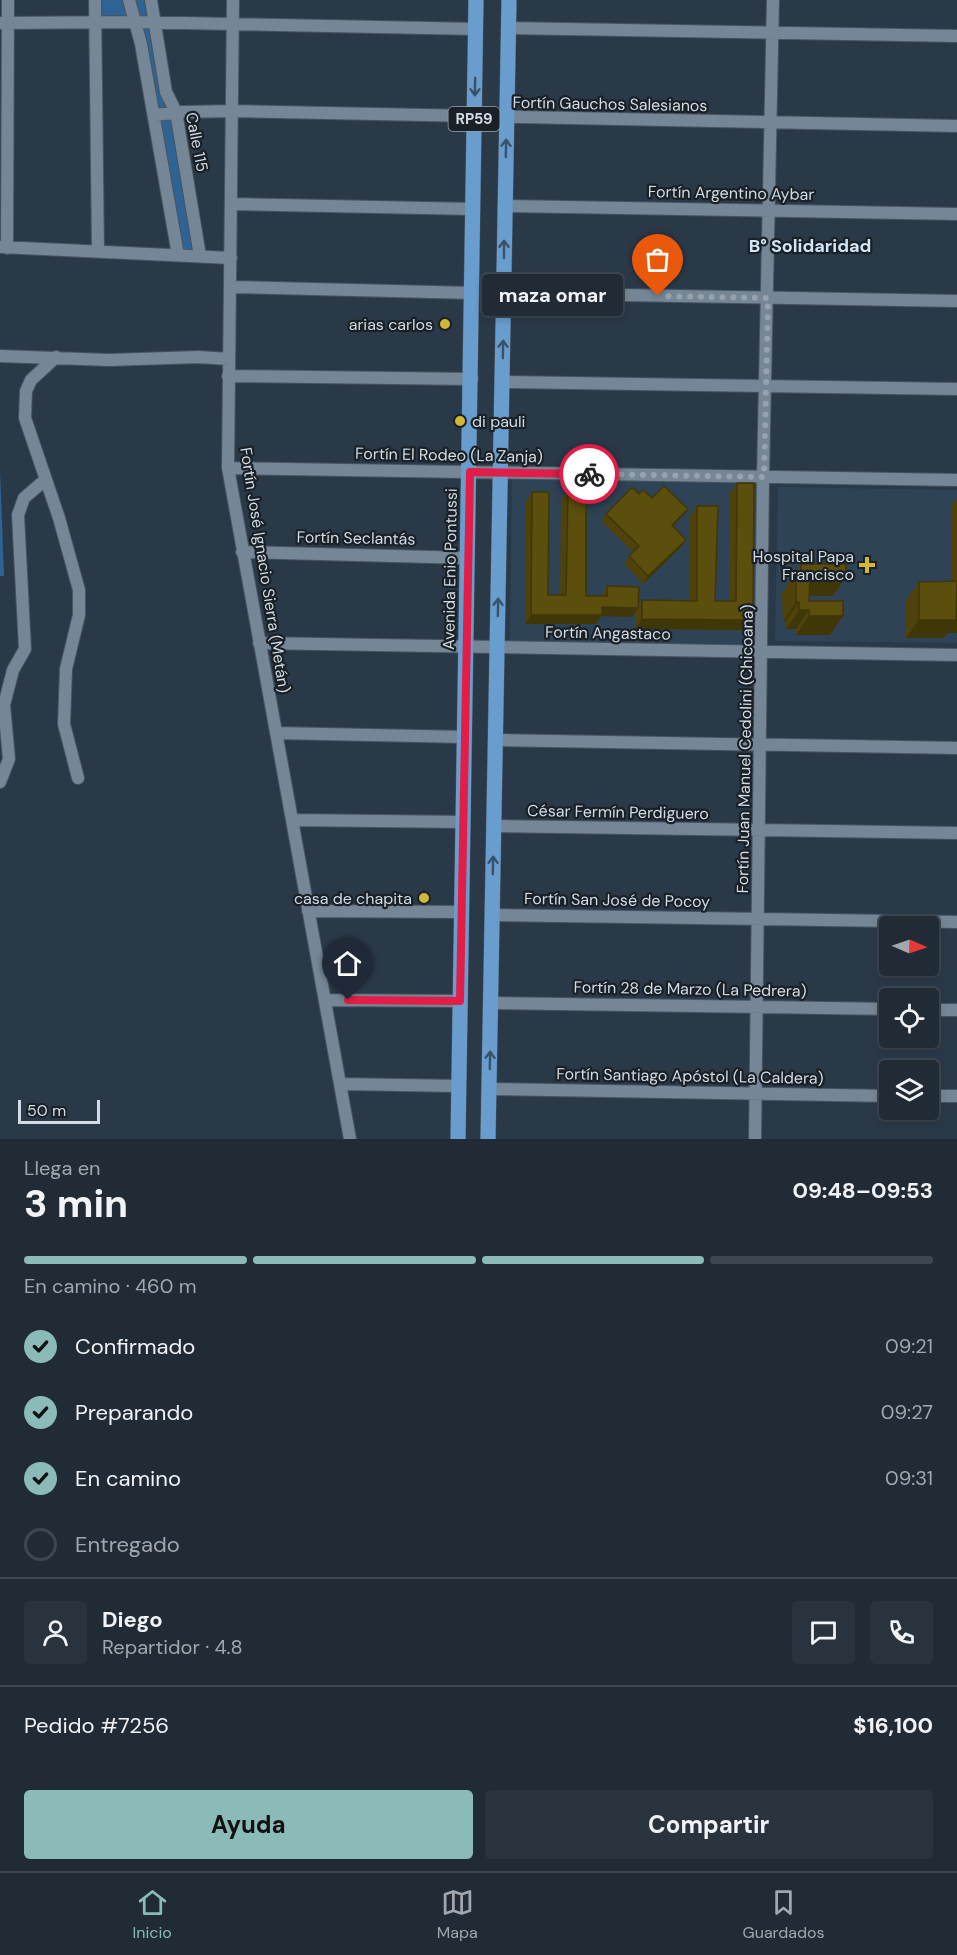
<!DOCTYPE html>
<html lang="es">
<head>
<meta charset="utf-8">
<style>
  :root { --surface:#202b36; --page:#28333e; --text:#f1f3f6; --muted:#a2a7ad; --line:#3d4751; --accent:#8bbbb9 }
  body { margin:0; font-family:"DM Sans",sans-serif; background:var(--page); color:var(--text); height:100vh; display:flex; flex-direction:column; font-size:22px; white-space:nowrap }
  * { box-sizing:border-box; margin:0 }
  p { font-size:20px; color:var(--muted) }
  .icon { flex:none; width:33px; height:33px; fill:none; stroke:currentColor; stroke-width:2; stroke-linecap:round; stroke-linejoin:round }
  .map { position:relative; height:1139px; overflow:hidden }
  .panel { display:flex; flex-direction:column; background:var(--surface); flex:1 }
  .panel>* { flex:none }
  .needle { width:39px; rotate:92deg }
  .fabs { position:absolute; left:879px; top:916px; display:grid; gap:12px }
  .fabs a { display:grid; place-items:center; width:60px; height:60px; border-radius:6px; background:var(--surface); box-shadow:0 3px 9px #0003,0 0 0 2px var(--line); font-size:30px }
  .scale { position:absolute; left:18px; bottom:15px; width:82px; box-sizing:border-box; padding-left:6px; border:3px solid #d2dbe4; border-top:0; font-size:16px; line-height:21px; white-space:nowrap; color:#d2dbe4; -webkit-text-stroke:4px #192026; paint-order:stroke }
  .pin { position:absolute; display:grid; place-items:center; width:51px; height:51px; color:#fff; margin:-62px -26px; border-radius:50% 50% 50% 0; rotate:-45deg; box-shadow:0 0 6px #0007 }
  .pin .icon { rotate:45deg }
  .courier { position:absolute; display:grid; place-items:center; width:60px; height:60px; margin:-30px; border:4px solid #e11d48; border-radius:50%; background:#fff; color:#222; box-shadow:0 2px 8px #0007 }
  .bubble { position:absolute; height:42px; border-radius:6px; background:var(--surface); box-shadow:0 3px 9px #0003,0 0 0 2px var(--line); font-size:20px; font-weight:700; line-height:42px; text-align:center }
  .summary em { font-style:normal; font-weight:700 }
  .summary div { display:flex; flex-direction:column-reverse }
  .summary { display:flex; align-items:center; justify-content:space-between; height:102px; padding:0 24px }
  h1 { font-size:39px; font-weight:700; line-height:45px }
  .bar { display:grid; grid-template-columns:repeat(4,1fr); gap:9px 6px; align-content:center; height:72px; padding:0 24px }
  .bar i { height:8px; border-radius:4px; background:var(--line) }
  .bar .current { background:var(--accent) }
  .bar p { grid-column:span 4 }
  .line { display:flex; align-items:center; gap:15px; padding:0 24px; border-top:2px solid var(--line) }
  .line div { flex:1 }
  .round { display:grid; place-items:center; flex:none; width:63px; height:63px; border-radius:6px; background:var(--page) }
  ol { padding:0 24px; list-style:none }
  li { display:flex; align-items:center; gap:18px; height:66px }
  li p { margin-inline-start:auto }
  li .icon { padding:6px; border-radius:50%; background:var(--accent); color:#111; stroke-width:4 }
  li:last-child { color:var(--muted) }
  li i { width:33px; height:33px; border:3px solid var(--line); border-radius:50% }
  .primary-button { display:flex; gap:12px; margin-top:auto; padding:12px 24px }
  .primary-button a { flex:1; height:69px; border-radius:6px; background:var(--accent); color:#111; font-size:24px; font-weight:700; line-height:69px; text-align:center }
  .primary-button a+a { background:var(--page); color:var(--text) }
  .tab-bar { display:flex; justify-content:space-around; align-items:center; height:84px; border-top:2px solid var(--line); background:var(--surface); font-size:16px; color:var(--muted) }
  .tab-bar a { display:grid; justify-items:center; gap:3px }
  .tab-bar .current { color:var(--accent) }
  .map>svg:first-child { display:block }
  .built { fill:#2f4356 }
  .green { fill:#2e6393 }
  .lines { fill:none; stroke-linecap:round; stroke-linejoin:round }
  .minor-casing { stroke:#485461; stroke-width:14 }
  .major-casing { stroke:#485461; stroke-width:16 }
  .minor { stroke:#758696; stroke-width:12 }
  .major { stroke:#689dcd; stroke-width:15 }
  .wall { fill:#4f430b }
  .shaded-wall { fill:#403709 }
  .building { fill:#5c4e0d; stroke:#403709; stroke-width:1.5 }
  .oneway { stroke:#395269 }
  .done { stroke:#97a2ad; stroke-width:6; stroke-dasharray:0 10.8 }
  .route { stroke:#e11d48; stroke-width:8 }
  .poi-dot { fill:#d2b635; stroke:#192026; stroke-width:2 }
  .labels { text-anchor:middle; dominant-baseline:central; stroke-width:4.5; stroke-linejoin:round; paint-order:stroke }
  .shield { fill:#192026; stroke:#9aa3ab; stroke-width:1.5 }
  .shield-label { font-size:15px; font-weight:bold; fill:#d2dbe4 }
  .street-label { font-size:16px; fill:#d2dbe4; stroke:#192026 }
  .poi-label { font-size:16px; fill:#d2dbe4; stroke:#192026; text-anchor:end }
  .neighbourhood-label { font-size:18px; font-weight:bold; fill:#d2e5f7; stroke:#192026 }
</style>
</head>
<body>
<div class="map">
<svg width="957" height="1139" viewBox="0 0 957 1139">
  <rect width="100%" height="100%" fill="#2a3948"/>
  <path class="built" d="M512,479L758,483L754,645L510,643Z
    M778,487L957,490V643L775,641Z"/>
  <path class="green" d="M97,0H150L199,256L178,255L135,22L97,21Z
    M0,470L4,576H0Z"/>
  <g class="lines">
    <g class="minor-casing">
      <path id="minor" d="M95,0L98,251
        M129,0L141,44L178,255
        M151,0L166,92L176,112L200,256
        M233,0L228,468L350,1139
        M0,23L135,22L476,29
        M508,28L957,36
        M154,115L183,112L233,111L957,126
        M231,204L473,209
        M504,206L957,214
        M1,247L231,258
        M7,248L8,0
        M231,287L472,293
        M504,293L957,301
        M0,356L109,360L198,357L229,359
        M56,357L31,380L26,391L25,418L59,518L79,590V615L66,669L64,724L78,778
        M228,376L472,379
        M503,382L957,389
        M228,468L957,480
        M242,552L468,558
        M259,643L957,655
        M276,733L465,737
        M496,740L957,748
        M0,782L9,759L4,705L13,670L25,649L18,515L24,498L45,480
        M292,820L464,822
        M494,826L957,833
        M308,911L462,912
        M493,915L957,922
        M326,1000L460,1001
        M491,1003L890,1009
        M928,1010H957
        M341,1084L459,1086
        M489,1089L890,1096
        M928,1096H957
        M755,1139L763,477L773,0"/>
    </g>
    <g class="major-casing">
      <path id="major" d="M458,1139L476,0
        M488,1139L509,0"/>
    </g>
    <use href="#minor" class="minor"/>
    <use href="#major" class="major"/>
  </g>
  <path class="wall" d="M737,483L746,630L635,629V612L632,617L601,616L596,624H525L526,501L532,492L548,595H560L561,500L568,491L586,596H601L607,586L638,606L642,600H690V516L697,506L715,601H729L730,493Z
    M652,498L683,516L673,526L681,547L643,584L624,563L633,552L601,521L606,514Z
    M957,498V633H947L944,638H906V600L919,582L951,581V507Z
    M801,564L833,596H809V601L843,616L830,635H796V629H786V621L783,622L782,593L788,585V583Z"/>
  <path class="shaded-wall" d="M688,509L683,516L667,532L672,525Z
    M686,540L681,547L643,584L648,576Z
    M810,577H846L833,596H796Z
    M796,602H799L786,621L783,622Z
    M602,607L638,608L632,617L601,616L596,624H525L531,615Z
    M799,610H809L796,629H786Z
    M957,615V633H947L944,638H906L919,620Z
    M809,616H843L830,635H796Z
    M642,619L753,620L746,630L635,629Z"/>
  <path class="building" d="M737,483H754L753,620L642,619V600L697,601V506H718L715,601H736Z
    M664,486L688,509L672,525L686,540L648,576L629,556L639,546L606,514L632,487L639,494L643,490L652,498Z
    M568,491H586V596H607V586L639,587L638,608L602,607V615H531L532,492H549L548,595H566Z
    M801,564H846V577H810L809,601H843V616H809V610H799V602H796V574H801Z
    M957,581L956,620H919V582Z"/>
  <defs><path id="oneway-shaft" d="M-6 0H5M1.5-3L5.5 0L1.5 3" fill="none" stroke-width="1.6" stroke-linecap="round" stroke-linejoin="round" transform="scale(1.5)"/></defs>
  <g class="oneway">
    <use href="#oneway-shaft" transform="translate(475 87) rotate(91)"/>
    <use href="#oneway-shaft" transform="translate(506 148) rotate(-89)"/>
    <use href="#oneway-shaft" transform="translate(504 249) rotate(-90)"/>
    <use href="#oneway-shaft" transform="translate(503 349) rotate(-89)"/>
    <use href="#oneway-shaft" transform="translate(498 607) rotate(-89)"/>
    <use href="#oneway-shaft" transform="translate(493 865) rotate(-89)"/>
    <use href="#oneway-shaft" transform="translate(490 1060) rotate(-89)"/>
  </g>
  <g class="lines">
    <path class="done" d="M589,474L764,477L768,298L658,296"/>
    <path class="route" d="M348,1000L460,1001L470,472L589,474"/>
  </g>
  <g class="poi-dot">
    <circle cx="445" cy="324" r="6"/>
    <circle cx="460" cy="421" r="6"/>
    <path d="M864 556h6v6h6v6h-6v6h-6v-6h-6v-6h6z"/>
    <circle cx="424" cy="898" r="6"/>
  </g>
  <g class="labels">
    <rect class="shield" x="448.5" y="107" width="51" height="24" rx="4.5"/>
    <g class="shield-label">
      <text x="474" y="119">RP59</text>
    </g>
    <g class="street-label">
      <text transform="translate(610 104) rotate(1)">Fortín Gauchos Salesianos</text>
      <text transform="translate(197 142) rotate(79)">Calle 115</text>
      <text transform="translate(731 193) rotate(1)">Fortín Argentino Aybar</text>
      <text transform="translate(449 455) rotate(1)">Fortín El Rodeo (La Zanja)</text>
      <text transform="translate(356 538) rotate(1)">Fortín Seclantás</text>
      <text transform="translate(450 569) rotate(-89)">Avenida Enio Pontussi</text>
      <text transform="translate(265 570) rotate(81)">Fortín José Ignacio Sierra (Metán)</text>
      <text transform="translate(608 633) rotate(1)">Fortín Angastaco</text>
      <text transform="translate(745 749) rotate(-89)">Fortín Juan Manuel Cedolini (Chicoana)</text>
      <text transform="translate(618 812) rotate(1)">César Fermín Perdiguero</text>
      <text transform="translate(617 900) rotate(1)">Fortín San José de Pocoy</text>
      <text transform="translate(690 989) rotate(1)">Fortín 28 de Marzo (La Pedrera)</text>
      <text transform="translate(690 1076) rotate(1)">Fortín Santiago Apóstol (La Caldera)</text>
    </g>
    <g class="poi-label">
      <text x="433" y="324">arias carlos</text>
      <text x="472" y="421" text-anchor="start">di pauli</text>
      <text x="854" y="556">Hospital Papa<tspan x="854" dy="18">Francisco</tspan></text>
      <text x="412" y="898">casa de chapita</text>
    </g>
    <g class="neighbourhood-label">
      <text x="810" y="246">B° Solidaridad</text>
    </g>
  </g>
</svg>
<div class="fabs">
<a><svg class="needle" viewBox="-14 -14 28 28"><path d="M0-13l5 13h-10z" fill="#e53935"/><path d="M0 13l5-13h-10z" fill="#a2a7ad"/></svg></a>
<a><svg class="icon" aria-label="locate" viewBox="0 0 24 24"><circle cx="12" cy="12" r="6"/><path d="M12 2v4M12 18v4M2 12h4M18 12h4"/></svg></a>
<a><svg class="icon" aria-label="layers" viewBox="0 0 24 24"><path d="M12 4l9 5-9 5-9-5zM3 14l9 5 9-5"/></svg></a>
</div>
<div class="scale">50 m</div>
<div class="pin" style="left:658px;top:296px;background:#ea580c"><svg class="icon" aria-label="bag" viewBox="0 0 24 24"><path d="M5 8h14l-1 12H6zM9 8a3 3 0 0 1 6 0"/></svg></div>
<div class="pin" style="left:348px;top:1000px;background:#1f2937"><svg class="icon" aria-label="home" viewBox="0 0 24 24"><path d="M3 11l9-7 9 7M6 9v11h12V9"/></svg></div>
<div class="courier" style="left:589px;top:474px"><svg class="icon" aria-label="bike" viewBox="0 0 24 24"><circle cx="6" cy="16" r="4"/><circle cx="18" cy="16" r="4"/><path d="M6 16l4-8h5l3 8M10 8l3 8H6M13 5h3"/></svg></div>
<div class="bubble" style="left:482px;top:274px;width:141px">maza omar</div>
</div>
<section class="panel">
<div class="summary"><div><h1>3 min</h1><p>Llega en</p></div><em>09:48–09:53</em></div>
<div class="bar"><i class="current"></i><i class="current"></i><i class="current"></i><i></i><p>En camino · 460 m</p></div>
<ol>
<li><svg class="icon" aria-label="check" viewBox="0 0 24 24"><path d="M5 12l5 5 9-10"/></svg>Confirmado<p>09:21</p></li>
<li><svg class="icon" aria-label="check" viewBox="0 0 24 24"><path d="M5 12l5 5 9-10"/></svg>Preparando<p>09:27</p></li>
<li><svg class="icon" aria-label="check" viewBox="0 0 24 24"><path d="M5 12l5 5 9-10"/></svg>En camino<p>09:31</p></li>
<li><i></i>Entregado</li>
</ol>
<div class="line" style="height:108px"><a class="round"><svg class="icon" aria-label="person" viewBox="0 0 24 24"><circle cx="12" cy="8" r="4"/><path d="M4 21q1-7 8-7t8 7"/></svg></a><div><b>Diego</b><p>Repartidor · 4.8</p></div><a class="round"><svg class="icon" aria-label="chat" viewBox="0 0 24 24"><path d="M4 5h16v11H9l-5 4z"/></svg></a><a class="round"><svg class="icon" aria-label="phone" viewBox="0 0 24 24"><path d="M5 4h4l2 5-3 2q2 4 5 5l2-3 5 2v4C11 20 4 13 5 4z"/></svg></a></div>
<div class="line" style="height:78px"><div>Pedido #7256</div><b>$16,100</b></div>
<div class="primary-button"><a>Ayuda</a><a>Compartir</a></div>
</section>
<nav class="tab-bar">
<a class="current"><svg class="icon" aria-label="home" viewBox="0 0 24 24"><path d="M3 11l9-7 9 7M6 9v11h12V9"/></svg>Inicio</a>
<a><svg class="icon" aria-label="map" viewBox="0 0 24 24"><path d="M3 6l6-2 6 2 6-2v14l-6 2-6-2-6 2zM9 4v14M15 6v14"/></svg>Mapa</a>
<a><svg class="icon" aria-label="saved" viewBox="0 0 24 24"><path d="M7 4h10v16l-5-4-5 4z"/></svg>Guardados</a>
</nav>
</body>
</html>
